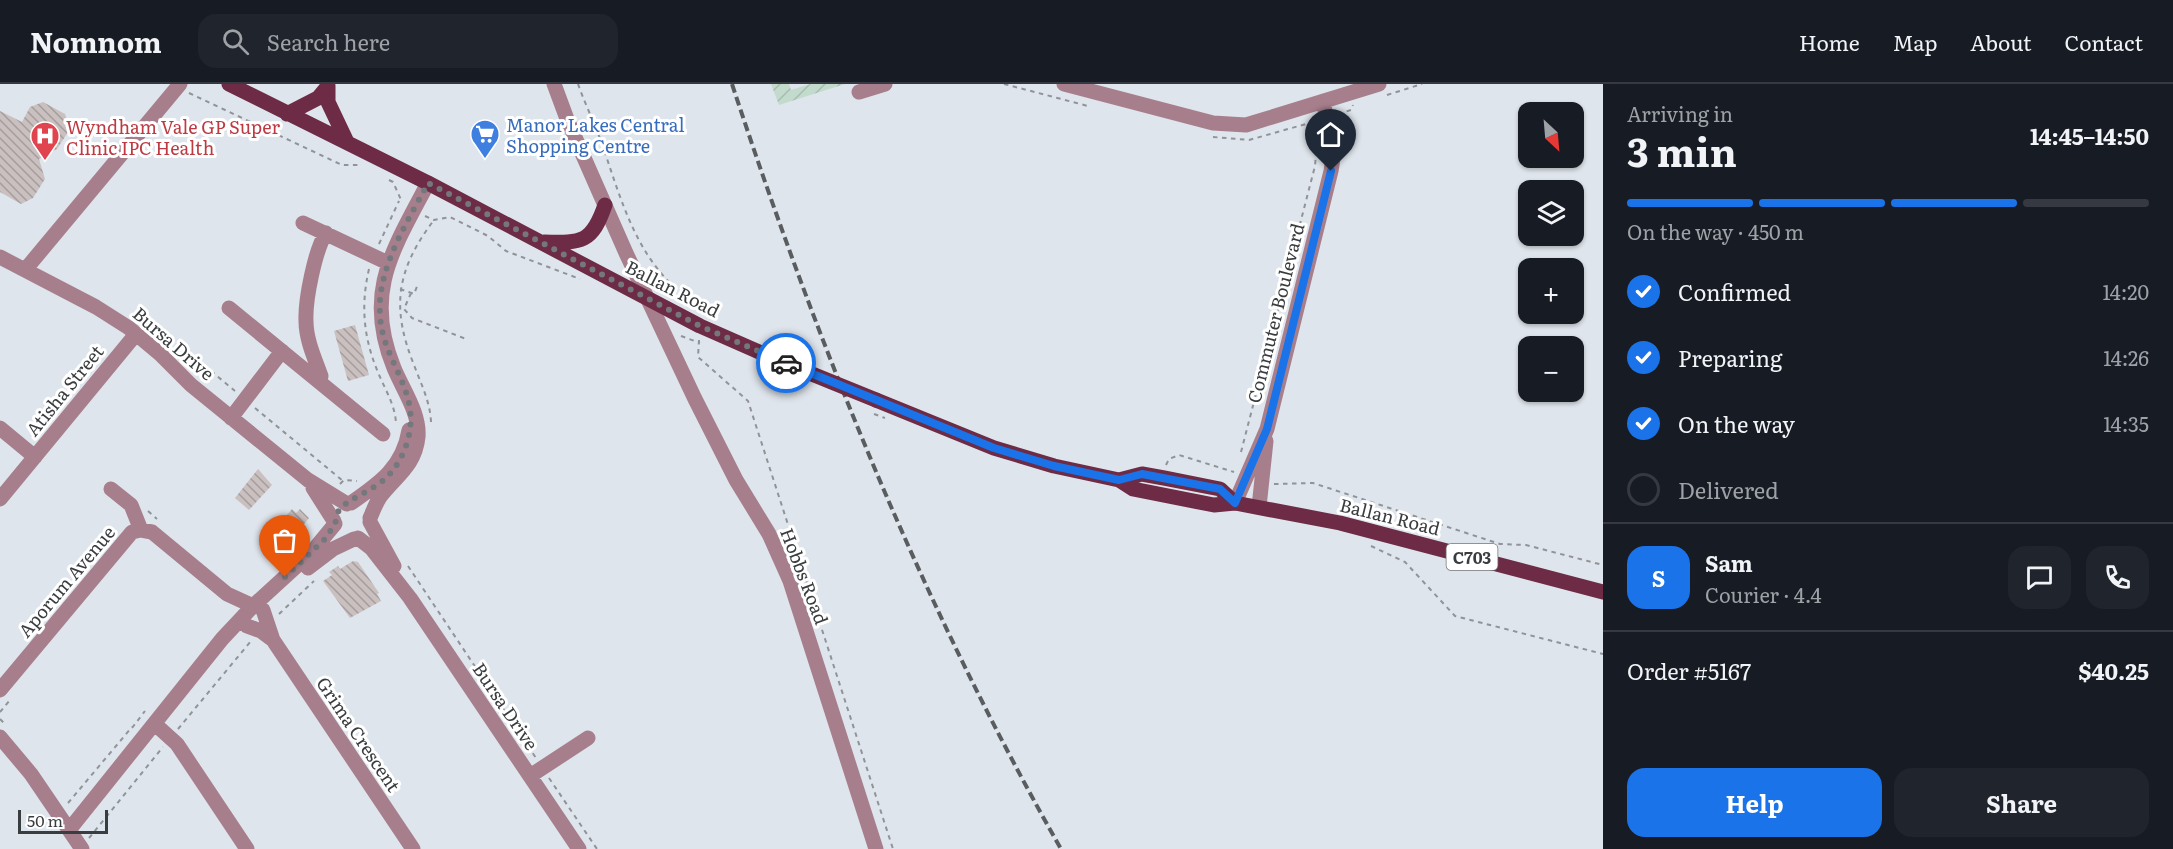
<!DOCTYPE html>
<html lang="en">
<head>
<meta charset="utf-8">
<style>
  :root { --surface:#171b24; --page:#20242c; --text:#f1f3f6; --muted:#9ea1a6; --line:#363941; --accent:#1a73e8 }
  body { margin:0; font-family:Literata,serif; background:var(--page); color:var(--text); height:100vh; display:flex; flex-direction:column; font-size:22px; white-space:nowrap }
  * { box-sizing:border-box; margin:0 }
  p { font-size:20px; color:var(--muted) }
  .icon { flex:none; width:33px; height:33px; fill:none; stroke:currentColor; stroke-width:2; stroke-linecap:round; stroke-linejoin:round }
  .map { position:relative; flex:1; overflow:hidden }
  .sheet { display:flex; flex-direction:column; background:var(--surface); width:570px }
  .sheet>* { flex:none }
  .needle { width:39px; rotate:154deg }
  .tools { position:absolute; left:1518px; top:18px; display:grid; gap:12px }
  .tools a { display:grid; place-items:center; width:66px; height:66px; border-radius:12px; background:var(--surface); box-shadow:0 2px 4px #0004; font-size:30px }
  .scale { position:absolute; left:18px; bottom:15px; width:90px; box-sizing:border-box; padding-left:6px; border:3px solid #3a3d3f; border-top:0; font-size:16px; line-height:21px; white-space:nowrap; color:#3a3d3f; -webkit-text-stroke:4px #fff; paint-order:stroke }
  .pin { position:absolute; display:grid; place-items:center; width:51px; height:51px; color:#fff; margin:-62px -26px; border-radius:50% 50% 50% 0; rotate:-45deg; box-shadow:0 0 6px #0007 }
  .pin .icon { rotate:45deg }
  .courier { position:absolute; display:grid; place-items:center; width:60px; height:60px; margin:-30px; border:4px solid #1a73e8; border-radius:50%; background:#fff; color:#222; box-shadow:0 2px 8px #0007 }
  .overview em { font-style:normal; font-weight:700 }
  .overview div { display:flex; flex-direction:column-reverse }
  .overview { display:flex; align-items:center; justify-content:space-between; height:102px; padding:0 24px }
  h1 { font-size:39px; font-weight:700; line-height:45px }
  .bar { display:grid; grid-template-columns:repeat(4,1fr); gap:9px 6px; align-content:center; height:72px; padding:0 24px }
  .bar i { height:8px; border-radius:4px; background:var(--line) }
  .bar .selected { background:var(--accent) }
  .bar p { grid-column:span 4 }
  .line { display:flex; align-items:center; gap:15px; padding:0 24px; border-top:2px solid var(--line) }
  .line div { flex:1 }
  .round { display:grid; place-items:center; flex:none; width:63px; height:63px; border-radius:18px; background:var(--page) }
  ol { padding:0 24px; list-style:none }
  li { display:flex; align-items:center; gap:18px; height:66px }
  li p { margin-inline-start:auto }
  li .icon { padding:6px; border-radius:50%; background:var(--accent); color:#fff; stroke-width:4 }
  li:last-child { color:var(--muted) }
  li i { width:33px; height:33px; border:3px solid var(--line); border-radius:50% }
  .action { display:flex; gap:12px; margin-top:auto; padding:12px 24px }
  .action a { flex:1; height:69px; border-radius:18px; background:var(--accent); color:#fff; font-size:24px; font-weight:700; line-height:69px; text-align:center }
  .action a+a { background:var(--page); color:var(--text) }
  header { display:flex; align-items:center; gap:36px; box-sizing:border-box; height:84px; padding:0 30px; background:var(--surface); border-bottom:2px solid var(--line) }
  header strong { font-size:28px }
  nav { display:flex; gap:33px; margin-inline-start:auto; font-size:21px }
  .search { width:420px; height:54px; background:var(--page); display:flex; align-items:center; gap:15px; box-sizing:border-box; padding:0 21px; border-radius:18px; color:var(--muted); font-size:22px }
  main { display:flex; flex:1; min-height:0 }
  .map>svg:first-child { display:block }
  .garden { fill:url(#garden-furrows) }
  .building { fill:url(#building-back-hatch) }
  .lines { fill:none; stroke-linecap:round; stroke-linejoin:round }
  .path { stroke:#909499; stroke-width:2; stroke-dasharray:4.5 4.5; stroke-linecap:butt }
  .minor { stroke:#a77f8c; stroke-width:15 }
  .major { stroke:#6d2b46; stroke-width:15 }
  .rail { stroke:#595d60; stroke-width:4; stroke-dasharray:9 4.5; stroke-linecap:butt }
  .path-bridge { stroke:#909499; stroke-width:2; stroke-dasharray:4.5 4.5; stroke-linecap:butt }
  .major-bridge { stroke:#6d2b46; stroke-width:15 }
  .done { stroke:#74787c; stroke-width:6; stroke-dasharray:0 10.8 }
  .route { stroke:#1a73e8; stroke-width:8 }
  .labels { text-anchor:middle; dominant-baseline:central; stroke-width:6; stroke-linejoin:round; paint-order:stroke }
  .shield { fill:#fff; stroke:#757779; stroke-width:1.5 }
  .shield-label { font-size:16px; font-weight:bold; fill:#3a3d3f }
  .shop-label { font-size:18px; fill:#366cbe; stroke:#fff; text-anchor:start }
  .health-label { font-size:18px; fill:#be3a42; stroke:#fff; text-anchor:start }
  .street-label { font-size:18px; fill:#3a3d3f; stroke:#fff }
</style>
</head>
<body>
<header>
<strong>Nomnom</strong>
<div class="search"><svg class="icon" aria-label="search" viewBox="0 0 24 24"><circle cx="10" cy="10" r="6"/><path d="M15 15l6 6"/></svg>Search here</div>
<nav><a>Home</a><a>Map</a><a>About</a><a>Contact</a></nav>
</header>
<main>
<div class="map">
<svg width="1603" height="765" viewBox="0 0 1603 765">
  <defs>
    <pattern id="garden-furrows" width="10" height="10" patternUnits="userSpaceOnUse" patternTransform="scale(1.5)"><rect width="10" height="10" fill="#c2dbcc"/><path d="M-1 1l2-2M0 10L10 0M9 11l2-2" fill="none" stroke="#a7bdb0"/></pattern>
    <pattern id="building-back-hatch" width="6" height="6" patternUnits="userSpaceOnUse" patternTransform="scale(1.5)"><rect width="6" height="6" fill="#cac0c0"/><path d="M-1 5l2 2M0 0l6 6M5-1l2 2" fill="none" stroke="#a59d9d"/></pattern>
  </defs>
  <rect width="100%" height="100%" fill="#dfe5ec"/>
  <path class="garden" d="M771,0H789L791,6L810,0H845L779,21Z"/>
  <path class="building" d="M43,18L65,30L70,45L57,65L39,75L45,95L33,114L21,120L0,108V27L22,38L30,23Z
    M355,241L369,291L348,297L334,247Z
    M258,385L272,401L249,426L235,414Z
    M292,425L296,429L300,425L309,434L293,454L278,442Z
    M353,477L358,478L379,509L377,510L381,517L350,534L323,497L332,491L329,488L338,482L340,485Z"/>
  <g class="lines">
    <path class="path" d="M578,0C585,20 595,40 602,60C622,118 637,178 690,216L691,221
      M1004,0L1088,22
      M189,9L342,81H360
      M1387,11L1422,0
      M1338,30L1351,26L1353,21
      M1312,37L1315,49
      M1213,53L1249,56L1313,38
      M389,96L393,98L402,118
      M425,132L434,136L450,133L488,152L506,167L580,195
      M379,160L399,117
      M369,185C360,224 364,257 380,293C387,309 396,324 396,341
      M400,205L414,210L418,200
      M411,209L404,225L412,234L466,255
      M681,252L700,259
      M699,256L698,273L748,317L893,765
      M211,287L235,307
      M255,324L343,397
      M431,338C430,317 421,300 414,281C391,224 396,186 434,136
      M1241,368L1315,82L1317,57
      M1166,381L1169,375L1179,371L1234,388
      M340,400L344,396L357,397
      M1274,400L1313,399L1500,460L1526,461L1603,481
      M148,427L157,435
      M1400,440L1436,441
      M1371,462L1405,478L1455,532L1603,570
      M408,482L536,674
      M279,530L314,497
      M0,628L10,616
      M0,635L6,641
      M132,644L145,627
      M178,645L251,557
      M549,694L597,765
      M68,719L132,643
      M89,754L163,663"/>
    <path class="minor" d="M554,0L567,35L626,169L695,315L736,396L769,450L790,497L876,765
      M1064,0L1213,39L1246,41L1379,0
      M859,8L885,0
      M303,139L388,179
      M0,173L96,223L129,244L160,270L191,301L308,396L347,420
      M25,186L180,0
      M229,224L383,350
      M319,297L321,292C315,275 306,256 306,237C305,216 315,166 326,149
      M231,334L282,267
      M0,344L35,373
      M313,404L334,437
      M111,405L131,421L141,446
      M0,415L136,250
      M351,419C380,399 403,383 409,346
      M1235,419L1267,345L1331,87L1334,68L1323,17
      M1259,423L1266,357
      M370,434C373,427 376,419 380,413C396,392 415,382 418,353C420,329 403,306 394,284C363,208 393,166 428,99
      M370,438L394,482
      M358,454L371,464L410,514L579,765
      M308,484L333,465L354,455
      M263,526L273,556L413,765
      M247,542L261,547L273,556
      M0,606L132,448L141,446L152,448L227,510L253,522
      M156,641L177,660L247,765
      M0,653L31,690L82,765
      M530,692L588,654
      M69,746L222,555L253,522L311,469L335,440"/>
    <path class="major" d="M229,0L428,99L700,242L775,275
      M328,2V18L347,58
      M287,30L318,14L328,2
      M544,158C582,159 592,159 605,121
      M876,316L994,364L1054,382L1119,396L1133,405L1214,421L1235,419L1340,439L1603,508
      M1119,396L1142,390L1164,394L1220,405L1235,419"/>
    <path class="rail" d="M732,0C819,265 923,522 1061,765"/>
    <path class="path-bridge" d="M874,330L885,334"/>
    <path class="major-bridge" d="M775,275L876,316"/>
  </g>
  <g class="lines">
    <path class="done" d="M285,493L324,456L335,440L339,425C353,413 371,407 385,395C405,376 415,345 409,319C402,288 382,266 380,231C377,184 407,139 428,99L700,242L786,279"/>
    <path class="route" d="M786,279L994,364L1054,382L1119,396L1142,390L1220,405L1235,419L1267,345L1331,87"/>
  </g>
  <defs>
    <g id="supermarket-pin" transform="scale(1.5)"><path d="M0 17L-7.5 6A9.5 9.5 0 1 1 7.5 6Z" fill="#3f7fe0" stroke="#fff"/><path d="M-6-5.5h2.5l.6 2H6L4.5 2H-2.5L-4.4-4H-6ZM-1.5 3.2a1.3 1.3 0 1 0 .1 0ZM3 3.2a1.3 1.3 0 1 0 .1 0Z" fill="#fff"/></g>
    <g id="hospital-pin" transform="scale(1.5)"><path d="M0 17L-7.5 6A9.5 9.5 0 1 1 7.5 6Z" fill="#e0444e" stroke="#fff"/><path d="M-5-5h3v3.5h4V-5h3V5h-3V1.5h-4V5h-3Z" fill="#fff"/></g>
  </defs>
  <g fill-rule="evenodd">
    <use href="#supermarket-pin" x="485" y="50"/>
    <use href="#hospital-pin" x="45" y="52"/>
  </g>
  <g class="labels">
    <rect class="shield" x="1446.5" y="460" width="51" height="26" rx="4.5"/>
    <g class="shield-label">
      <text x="1472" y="473">C703</text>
    </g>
    <g class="shop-label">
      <text x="506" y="40">Manor Lakes Central<tspan x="506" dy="21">Shopping Centre</tspan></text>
    </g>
    <g class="health-label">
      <text x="66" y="42">Wyndham Vale GP Super<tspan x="66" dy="21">Clinic IPC Health</tspan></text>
    </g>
    <g class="street-label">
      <text transform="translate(673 204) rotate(27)">Ballan Road</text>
      <text transform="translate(1275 229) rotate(-76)">Commuter Boulevard</text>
      <text transform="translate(174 259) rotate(41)">Bursa Drive</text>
      <text transform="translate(64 306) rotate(-51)">Atisha Street</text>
      <text transform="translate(1390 432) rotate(14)">Ballan Road</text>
      <text transform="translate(805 492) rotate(69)">Hobbs Road</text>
      <text transform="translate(66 497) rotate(-50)">Aporum Avenue</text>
      <text transform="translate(506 622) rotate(56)">Bursa Drive</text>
      <text transform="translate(359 650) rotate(56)">Grima Crescent</text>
    </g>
  </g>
</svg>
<div class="tools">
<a><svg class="needle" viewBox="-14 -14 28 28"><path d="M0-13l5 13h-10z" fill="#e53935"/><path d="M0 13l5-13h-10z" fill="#9ea1a6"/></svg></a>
<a><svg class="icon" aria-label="layers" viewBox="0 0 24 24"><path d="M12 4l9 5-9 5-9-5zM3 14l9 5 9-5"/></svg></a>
<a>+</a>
<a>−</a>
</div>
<div class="scale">50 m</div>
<div class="pin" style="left:285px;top:493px;background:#ea580c"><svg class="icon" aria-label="bag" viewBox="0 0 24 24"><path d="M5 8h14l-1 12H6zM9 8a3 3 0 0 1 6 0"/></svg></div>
<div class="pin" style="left:1331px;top:87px;background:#1f2937"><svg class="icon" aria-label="home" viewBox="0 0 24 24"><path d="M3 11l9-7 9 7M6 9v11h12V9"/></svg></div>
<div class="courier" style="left:786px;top:279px"><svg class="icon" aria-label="car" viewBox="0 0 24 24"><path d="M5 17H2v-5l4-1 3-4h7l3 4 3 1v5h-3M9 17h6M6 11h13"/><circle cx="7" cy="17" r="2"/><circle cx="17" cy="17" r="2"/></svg></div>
</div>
<section class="sheet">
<div class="overview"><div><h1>3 min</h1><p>Arriving in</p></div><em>14:45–14:50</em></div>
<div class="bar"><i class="selected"></i><i class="selected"></i><i class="selected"></i><i></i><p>On the way · 450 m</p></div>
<ol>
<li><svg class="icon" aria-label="check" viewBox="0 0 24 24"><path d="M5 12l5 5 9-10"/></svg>Confirmed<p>14:20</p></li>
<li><svg class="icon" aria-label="check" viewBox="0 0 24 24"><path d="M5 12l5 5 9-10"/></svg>Preparing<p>14:26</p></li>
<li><svg class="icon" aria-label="check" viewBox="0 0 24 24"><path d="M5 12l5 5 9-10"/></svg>On the way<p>14:35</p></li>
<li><i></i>Delivered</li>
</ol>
<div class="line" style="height:108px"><b class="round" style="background:var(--accent);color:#fff">S</b><div><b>Sam</b><p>Courier · 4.4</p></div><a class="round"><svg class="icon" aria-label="chat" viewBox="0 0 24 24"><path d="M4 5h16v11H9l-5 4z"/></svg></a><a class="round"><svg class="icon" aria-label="phone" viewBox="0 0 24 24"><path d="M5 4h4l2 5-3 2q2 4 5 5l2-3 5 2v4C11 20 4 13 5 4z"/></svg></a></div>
<div class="line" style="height:78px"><div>Order #5167</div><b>$40.25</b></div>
<div class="action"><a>Help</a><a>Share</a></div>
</section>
</main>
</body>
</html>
